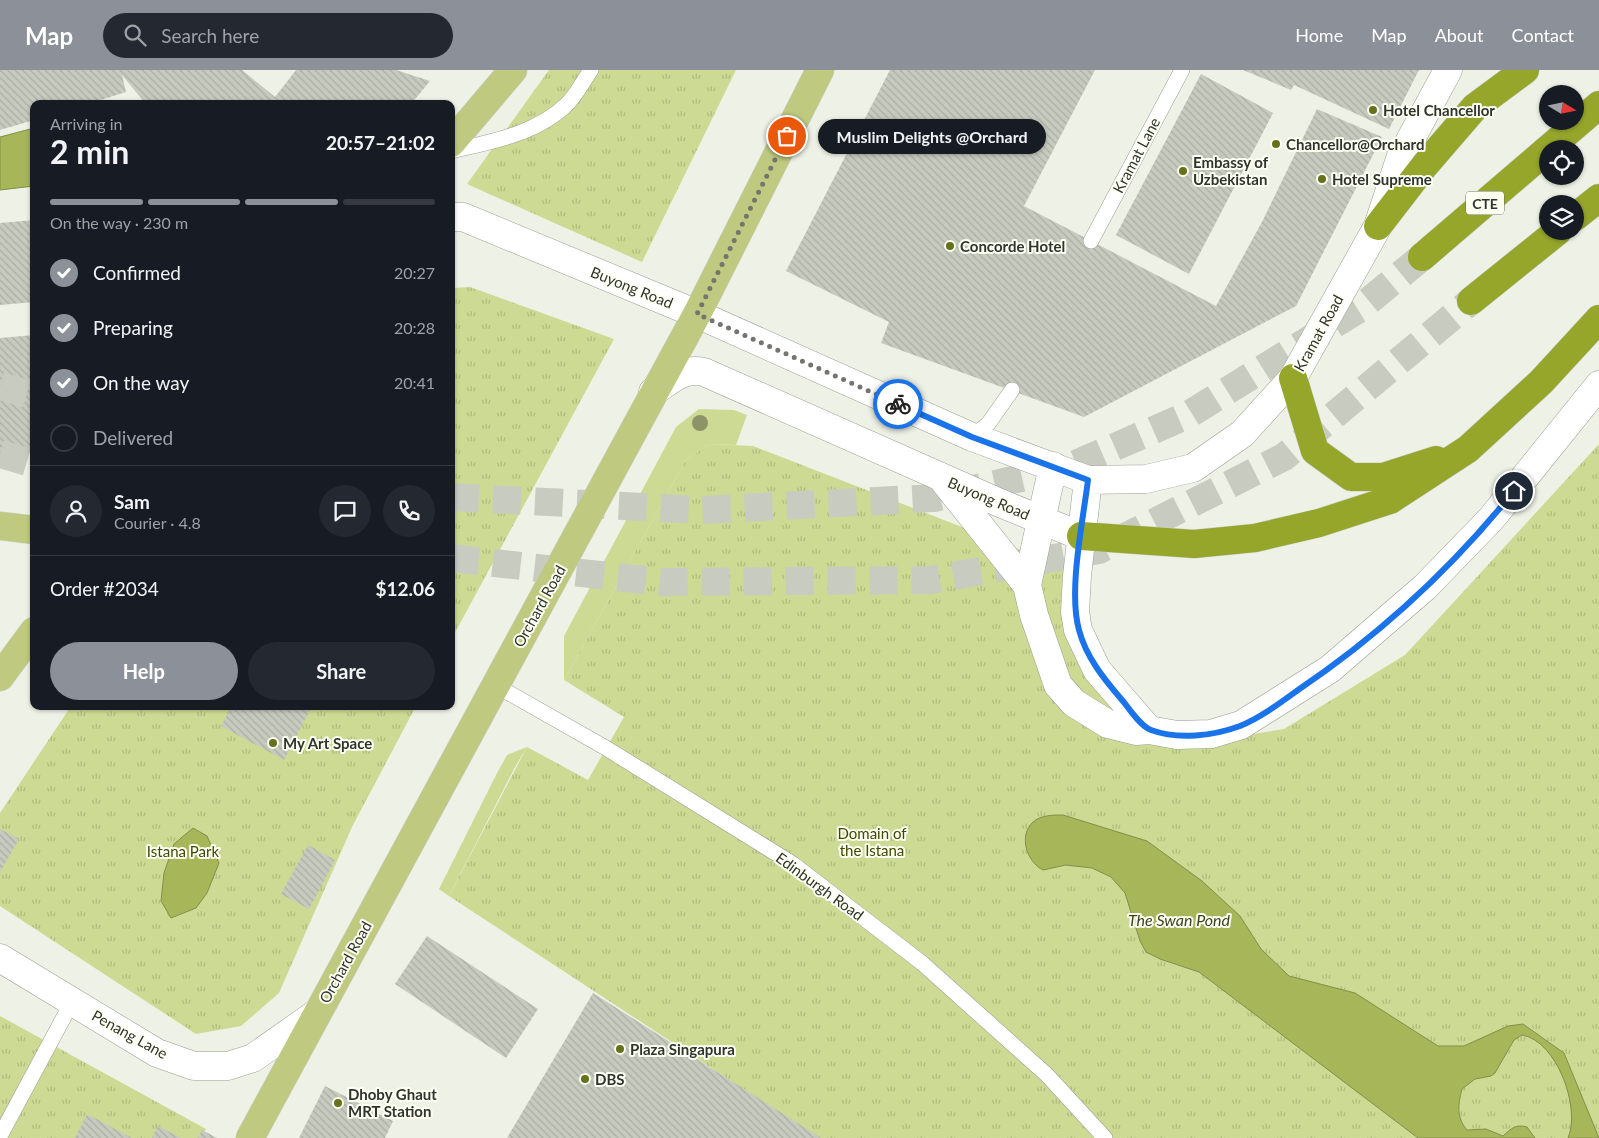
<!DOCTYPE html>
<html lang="en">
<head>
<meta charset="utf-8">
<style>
  :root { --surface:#171b24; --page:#242831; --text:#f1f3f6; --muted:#9ea1a6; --line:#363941; --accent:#8c9099 }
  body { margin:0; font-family:Lato,sans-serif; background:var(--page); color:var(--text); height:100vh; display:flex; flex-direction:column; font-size:19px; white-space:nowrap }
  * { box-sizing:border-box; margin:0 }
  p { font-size:16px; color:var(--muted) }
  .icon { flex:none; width:28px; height:28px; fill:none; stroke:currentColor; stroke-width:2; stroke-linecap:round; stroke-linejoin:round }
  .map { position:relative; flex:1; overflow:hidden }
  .drawer { position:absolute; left:30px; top:30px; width:425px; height:610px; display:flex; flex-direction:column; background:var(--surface); border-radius:10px; box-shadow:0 1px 4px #0004 }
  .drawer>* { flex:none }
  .needle { width:32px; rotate:100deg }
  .buttons { position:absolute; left:1539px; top:15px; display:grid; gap:10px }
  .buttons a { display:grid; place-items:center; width:45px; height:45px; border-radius:50%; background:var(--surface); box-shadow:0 1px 4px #0004; font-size:25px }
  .pin { position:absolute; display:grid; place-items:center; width:42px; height:42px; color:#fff; margin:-21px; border:2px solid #fff; border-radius:50%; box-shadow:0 1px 5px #0007 }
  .courier { position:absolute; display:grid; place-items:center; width:50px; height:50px; margin:-25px; border:4px solid #1a73e8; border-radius:50%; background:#fff; color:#222; box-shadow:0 1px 6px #0007 }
  .bubble { position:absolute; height:35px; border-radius:18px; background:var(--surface); box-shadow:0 1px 4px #0004; font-size:16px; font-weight:700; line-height:35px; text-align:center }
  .summary em { font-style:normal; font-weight:700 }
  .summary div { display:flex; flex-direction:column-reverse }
  .summary { display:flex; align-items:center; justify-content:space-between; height:85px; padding:0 20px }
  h1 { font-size:32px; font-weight:700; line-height:38px }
  .bar { display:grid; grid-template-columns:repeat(4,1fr); gap:8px 5px; align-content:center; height:60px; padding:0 20px }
  .bar i { height:6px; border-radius:4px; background:var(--line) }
  .bar .active { background:var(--accent) }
  .bar p { grid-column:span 4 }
  .line { display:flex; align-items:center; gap:12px; padding:0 20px; border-top:1px solid var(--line) }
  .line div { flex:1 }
  .round { display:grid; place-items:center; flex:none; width:52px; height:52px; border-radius:26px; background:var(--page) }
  ol { padding:0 20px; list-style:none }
  li { display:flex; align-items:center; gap:15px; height:55px }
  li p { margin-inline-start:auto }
  li .icon { padding:5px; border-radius:50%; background:var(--accent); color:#fff; stroke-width:4 }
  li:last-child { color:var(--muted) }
  li i { width:28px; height:28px; border:2px solid var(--line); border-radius:50% }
  .primary-button { display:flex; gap:10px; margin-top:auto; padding:10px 20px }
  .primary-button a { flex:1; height:58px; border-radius:30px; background:var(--accent); color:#fff; font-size:20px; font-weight:700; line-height:58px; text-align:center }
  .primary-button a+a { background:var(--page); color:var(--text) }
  header { display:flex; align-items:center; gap:30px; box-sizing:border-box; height:70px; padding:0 25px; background:var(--accent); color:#fff }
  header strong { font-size:24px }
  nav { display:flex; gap:28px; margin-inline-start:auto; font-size:18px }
  .search { width:350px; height:45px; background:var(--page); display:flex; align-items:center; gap:12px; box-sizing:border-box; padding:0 18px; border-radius:28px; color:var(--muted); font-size:19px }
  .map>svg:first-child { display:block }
  .grass { fill:#ccda93 }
  .park { fill:url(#park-tufts) }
  .water { fill:#a6b658; stroke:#838f4b }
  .building { fill:url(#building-back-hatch) }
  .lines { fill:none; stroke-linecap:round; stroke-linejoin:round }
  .motorway-tunnel { stroke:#c8cbc0; stroke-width:28; stroke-dasharray:28 14; stroke-linecap:butt }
  .service-casing { stroke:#9b9e92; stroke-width:16 }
  .tertiary-casing { stroke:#9b9e92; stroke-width:29 }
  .primary-casing { stroke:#cececd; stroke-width:29 }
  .motorway-casing { stroke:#cececd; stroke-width:29 }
  .service { stroke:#fff; stroke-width:15 }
  .tertiary { stroke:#fff; stroke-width:28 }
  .primary { stroke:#bfca80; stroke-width:28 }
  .motorway { stroke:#95a62b; stroke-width:28 }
  .tree { fill:#8e9467 }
  .done { stroke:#73766e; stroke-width:5; stroke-dasharray:0 9 }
  .route { stroke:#1a73e8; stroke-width:6 }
  .poi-dot { fill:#65711b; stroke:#fcfff2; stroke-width:2 }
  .labels { text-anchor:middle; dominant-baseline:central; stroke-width:4; stroke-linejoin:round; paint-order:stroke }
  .shield { fill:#fcfff2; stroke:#6e7069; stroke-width:1 }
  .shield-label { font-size:14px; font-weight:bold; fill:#31332e }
  .poi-label { font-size:15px; font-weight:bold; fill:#31332e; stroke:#fcfff2; text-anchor:start }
  .street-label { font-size:15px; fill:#31332e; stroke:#fcfff2 }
  .park-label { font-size:15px; fill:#3f4800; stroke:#fcfff2 }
  .water-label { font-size:16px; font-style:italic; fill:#3c431c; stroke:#fcfff2 }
</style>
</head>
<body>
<header>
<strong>Map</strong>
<div class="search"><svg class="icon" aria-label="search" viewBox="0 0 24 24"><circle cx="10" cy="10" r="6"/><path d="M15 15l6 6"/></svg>Search here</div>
<nav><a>Home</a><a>Map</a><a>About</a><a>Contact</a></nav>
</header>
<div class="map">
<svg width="1599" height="1068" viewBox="0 0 1599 1068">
  <defs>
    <pattern id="park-tufts" width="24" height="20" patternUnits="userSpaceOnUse" patternTransform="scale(1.25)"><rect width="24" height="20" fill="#ccda93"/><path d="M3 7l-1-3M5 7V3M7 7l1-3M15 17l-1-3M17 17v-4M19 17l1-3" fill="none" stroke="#b0bc7f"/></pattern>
    <pattern id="building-back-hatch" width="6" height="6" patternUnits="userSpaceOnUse" patternTransform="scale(1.25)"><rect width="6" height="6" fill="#c7cabe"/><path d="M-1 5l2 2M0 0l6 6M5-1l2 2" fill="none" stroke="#abaea4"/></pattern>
  </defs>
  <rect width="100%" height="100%" fill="#eef1e5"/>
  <path class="grass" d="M699,339L734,340L747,345L736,375L709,374L686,390L564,610V566L676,357Z
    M527,677L515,697L449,826L439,819L497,703L507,685Z"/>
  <path class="park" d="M549,0H736L642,192L467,114Z
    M470,217L614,269L451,570V218Z
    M709,374L753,376L1078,502L1084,590L1126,658L1192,674L1284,659L1405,585L1599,374V1068H818L449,826L527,677L588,710L624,647L564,610L686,390Z
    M71,636H416L352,757L279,923L241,956L196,964L0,836V743Z
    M0,946L206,1059L201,1068H0Z"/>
  <path class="water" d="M34,58V116L0,120V67Z
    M1063,745L1147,771L1202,811L1240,846L1261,879L1289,906L1355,923L1438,976H1464L1508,956L1523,954L1564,983L1599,1068H1568C1581,1038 1557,971 1522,965L1514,970L1495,1003L1491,1006L1475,1009L1462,1019C1458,1035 1456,1047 1467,1060L1486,1059L1503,1066C1512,1058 1515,1054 1527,1057L1535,1068H1418L1199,902L1160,889L1146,882L1140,871L1125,823L1111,807L1092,798L1066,795L1043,800C1027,792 1018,766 1033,752C1041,745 1053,745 1063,745Z
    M193,758L207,766L219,793L207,823L196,838L171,848L161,831L164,803L174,774Z"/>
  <path class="building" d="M0,0H242L275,27L296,0H396L430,11L411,34H146L122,5L126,22L88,34H34V50L0,60Z
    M890,0H1095L1024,136L1216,236L1263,150L1317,39L1382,67L1296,236L1084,347L881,273L889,252L786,201Z
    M1243,0H1419L1389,59L1294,15L1291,20Z
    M1201,4L1273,43L1189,204L1116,165Z
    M34,150V232L0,235V153Z
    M34,265V382L0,386V268Z
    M232,636H312L284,690L221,656Z
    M0,759L19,769L0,802Z
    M308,775L335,790L309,839L281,824Z
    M427,866L538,939L506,988L395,914Z
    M593,923L821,1068H507Z
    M325,1016L393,1051L385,1068H299Z
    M87,1044L132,1068H75Z
    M158,1056L181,1068H152Z
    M202,1060L217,1068H198Z"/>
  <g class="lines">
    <path class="motorway-tunnel" d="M0,316L34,326
      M0,384L34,394
      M451,427L701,440L934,428L1069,397L1188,345L1359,239L1422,187
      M451,488L661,512L930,510L1099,480L1284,387L1471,231"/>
    <g class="service-casing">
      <path id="service" d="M451,81C490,72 536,64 566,35C576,26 583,11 591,0
        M1091,171L1182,0
        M972,367L988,354L1012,320
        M495,615L606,678L793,794L922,893L1047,1005L1105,1068
        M0,1066L72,932"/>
    </g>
    <g class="tertiary-casing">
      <path id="tertiary" d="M451,147H463L697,244L972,367L1088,410L1146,409L1193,398L1242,364L1293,308L1378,156L1400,89L1448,0
        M653,322C670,311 683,297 704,302L1000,433L1081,466
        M1053,396L1027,515L1034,545L1058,615L1074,633L1108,654L1136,661L1149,660L1177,665L1211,664L1241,655L1330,599L1425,517L1491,449L1599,315
        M1088,410L1077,506L1075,542L1078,560L1097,600L1149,660
        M944,411L1027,515
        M0,888L157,983L194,996H228L253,988L317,943"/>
    </g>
    <g class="primary-casing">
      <path id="primary" d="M451,73L513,0
        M0,456L34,460
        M0,607L34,561
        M250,1068L697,244L820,0"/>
    </g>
    <g class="motorway-casing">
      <path id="motorway" d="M1548,79L1599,35
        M1575,147L1599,128
        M1378,156L1425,95L1475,37L1525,0
        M1422,187L1548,79
        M1471,231L1558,161
        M1293,308L1315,381L1351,407H1383L1436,390
        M1081,466L1194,474L1255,468L1319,453L1390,430L1468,379L1541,312L1599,249"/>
    </g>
    <use href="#service" class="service"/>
    <use href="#tertiary" class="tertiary"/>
    <use href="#primary" class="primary"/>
    <use href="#motorway" class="motorway"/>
  </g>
  <circle class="tree" cx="700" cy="353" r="8"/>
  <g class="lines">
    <path class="done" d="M787,66L697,244L898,334"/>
    <path class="route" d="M898,334L972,367L1088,410C1083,451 1068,521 1079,560C1086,587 1104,609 1122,630C1129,638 1140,656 1151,660C1178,670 1213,666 1240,656C1260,648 1280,633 1298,620C1378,566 1453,497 1514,421"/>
  </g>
  <g class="poi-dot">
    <circle cx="1373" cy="40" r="5"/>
    <circle cx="1276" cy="74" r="5"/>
    <circle cx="1183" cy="101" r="5"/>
    <circle cx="1322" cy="109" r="5"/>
    <circle cx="950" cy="176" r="5"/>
    <circle cx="273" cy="673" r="5"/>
    <circle cx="620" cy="979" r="5"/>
    <circle cx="585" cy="1009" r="5"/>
    <circle cx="338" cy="1033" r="5"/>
  </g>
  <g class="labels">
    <rect class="shield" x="1466" y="121.5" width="38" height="23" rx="4"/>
    <g class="shield-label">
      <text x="1485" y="133">CTE</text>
    </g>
    <g class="poi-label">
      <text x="1383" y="40">Hotel Chancellor</text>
      <text x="1286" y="74">Chancellor@Orchard</text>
      <text x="1193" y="92">Embassy of<tspan x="1193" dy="17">Uzbekistan</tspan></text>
      <text x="1332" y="109">Hotel Supreme</text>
      <text x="960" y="176">Concorde Hotel</text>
      <text x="283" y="673">My Art Space</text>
      <text x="630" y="979">Plaza Singapura</text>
      <text x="595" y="1009">DBS</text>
      <text x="348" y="1024">Dhoby Ghaut<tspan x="348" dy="17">MRT Station</tspan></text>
    </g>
    <g class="street-label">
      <text transform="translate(1136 85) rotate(-62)">Kramat Lane</text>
      <text transform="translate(632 217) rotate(22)">Buyong Road</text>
      <text transform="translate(1318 263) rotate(-61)">Kramat Road</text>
      <text transform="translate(989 428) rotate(23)">Buyong Road</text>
      <text transform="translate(539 536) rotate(-61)">Orchard Road</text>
      <text transform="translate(820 816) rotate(36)">Edinburgh Road</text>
      <text transform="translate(345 892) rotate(-61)">Orchard Road</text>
      <text transform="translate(130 964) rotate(29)">Penang Lane</text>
    </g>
    <g class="park-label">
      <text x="872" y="763">Domain of<tspan x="872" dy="17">the Istana</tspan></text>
      <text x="183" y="781">Istana Park</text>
    </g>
    <g class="water-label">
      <text x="1179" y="849">The Swan Pond</text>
    </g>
  </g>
</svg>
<div class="buttons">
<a><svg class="needle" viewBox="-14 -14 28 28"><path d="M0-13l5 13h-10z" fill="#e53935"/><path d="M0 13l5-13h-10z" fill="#9ea1a6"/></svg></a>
<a><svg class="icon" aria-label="locate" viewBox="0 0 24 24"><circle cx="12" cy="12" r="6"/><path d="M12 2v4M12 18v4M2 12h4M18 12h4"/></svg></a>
<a><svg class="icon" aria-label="layers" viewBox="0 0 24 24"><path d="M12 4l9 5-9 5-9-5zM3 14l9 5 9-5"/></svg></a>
</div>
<div class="pin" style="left:787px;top:66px;background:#ea580c"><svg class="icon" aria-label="bag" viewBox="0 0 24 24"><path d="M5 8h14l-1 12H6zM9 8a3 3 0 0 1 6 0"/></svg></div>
<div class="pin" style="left:1514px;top:421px;background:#1f2937"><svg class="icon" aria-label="home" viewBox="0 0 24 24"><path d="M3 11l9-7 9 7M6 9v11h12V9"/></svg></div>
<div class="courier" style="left:898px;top:334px"><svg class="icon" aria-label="bike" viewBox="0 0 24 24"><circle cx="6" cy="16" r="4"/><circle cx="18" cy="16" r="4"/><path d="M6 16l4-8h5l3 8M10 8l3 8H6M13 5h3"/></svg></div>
<div class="bubble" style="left:818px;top:49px;width:228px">Muslim Delights @Orchard</div>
<section class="drawer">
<div class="summary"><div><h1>2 min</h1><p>Arriving in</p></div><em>20:57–21:02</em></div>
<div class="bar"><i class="active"></i><i class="active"></i><i class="active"></i><i></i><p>On the way · 230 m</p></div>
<ol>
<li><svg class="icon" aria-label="check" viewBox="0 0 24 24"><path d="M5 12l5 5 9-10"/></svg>Confirmed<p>20:27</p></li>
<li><svg class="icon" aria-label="check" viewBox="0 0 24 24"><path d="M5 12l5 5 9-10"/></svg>Preparing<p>20:28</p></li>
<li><svg class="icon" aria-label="check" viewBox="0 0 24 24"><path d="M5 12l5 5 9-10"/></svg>On the way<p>20:41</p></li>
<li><i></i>Delivered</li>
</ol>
<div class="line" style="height:90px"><a class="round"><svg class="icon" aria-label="person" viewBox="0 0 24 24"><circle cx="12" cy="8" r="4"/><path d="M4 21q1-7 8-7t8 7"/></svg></a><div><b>Sam</b><p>Courier · 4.8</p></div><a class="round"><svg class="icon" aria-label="chat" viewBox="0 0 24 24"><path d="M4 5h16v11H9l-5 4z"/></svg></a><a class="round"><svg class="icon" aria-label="phone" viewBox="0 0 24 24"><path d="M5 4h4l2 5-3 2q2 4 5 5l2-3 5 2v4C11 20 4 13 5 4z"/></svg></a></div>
<div class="line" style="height:65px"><div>Order #2034</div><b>$12.06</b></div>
<div class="primary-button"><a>Help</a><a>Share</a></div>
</section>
</div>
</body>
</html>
